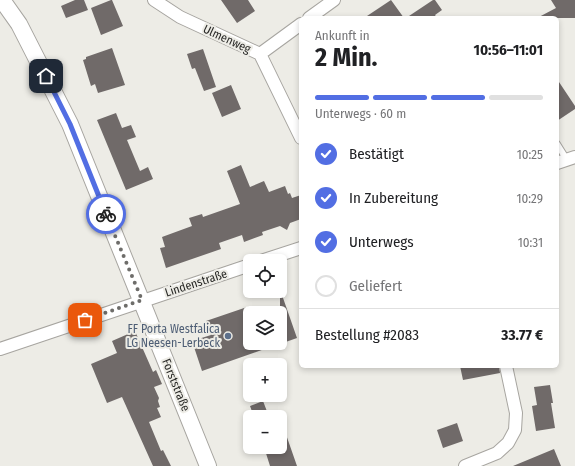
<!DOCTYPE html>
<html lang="de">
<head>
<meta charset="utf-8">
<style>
  :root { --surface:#fff; --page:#f6f6f6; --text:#202124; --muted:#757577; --line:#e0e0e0; --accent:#526ee3 }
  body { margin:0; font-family:"Fira Sans Condensed",sans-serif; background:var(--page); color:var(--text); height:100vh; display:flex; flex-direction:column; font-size:15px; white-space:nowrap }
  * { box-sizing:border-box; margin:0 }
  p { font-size:13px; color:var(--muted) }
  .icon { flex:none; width:22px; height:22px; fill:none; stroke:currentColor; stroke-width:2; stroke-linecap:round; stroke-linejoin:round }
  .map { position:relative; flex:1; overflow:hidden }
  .details { position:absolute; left:299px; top:16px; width:260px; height:352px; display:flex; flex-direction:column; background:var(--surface); border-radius:6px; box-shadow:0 2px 6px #0003 }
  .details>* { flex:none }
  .tools { position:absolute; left:243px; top:254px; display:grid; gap:8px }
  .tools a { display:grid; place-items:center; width:44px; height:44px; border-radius:6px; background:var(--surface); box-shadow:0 2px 6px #0003; font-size:20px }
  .pin { position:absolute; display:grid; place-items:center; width:34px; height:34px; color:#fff; margin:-17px; border-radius:8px; box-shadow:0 2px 6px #0006 }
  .courier { position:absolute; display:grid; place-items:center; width:40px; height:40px; margin:-20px; border:3px solid #526ee3; border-radius:50%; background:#fff; color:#222; box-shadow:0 1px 5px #0007 }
  .summary em { font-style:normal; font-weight:700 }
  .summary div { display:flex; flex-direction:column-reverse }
  .summary { display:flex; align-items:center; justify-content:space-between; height:68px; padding:0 16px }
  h1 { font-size:26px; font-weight:700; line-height:30px }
  .bar { display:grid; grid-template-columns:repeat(4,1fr); gap:6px 4px; align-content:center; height:48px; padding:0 16px }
  .bar i { height:5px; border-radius:3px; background:var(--line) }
  .bar .active { background:var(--accent) }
  .bar p { grid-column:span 4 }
  .line { display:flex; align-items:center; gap:10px; padding:0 16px; border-top:1px solid var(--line) }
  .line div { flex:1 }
  ol { padding:0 16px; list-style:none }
  li { display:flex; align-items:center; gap:12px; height:44px }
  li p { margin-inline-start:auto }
  li .icon { padding:4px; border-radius:50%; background:var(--accent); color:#fff; stroke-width:4 }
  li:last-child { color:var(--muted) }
  li i { width:22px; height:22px; border:2px solid var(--line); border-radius:50% }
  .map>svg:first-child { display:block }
  .building { fill:#706a69 }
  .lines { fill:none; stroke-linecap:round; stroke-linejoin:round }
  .service-casing { stroke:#a7a5a0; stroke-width:8 }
  .minor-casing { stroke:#a7a5a0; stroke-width:14 }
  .tertiary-casing { stroke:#a7a5a0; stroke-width:18 }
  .service { stroke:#fff; stroke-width:6 }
  .minor { stroke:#fff; stroke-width:12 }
  .tertiary { stroke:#fff; stroke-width:16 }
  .done { stroke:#6e6d6a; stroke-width:4; stroke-dasharray:0 7.2 }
  .route { stroke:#526ee3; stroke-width:5 }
  .service-dot { fill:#5c6f8a; stroke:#edece6; stroke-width:1.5 }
  .labels { text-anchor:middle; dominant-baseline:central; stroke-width:4; stroke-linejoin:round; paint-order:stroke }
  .street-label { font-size:12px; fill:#292927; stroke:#edece6 }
  .service-label { font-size:12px; fill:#4e5e75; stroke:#edece6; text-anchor:end }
</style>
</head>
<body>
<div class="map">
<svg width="575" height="466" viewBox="0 0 575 466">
  <rect width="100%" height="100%" fill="#edece6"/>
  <path class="building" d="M75,0H84L88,10L66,18L61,6Z
    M111,0H112L123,26L101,35L91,8Z
    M221,0H248L255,11L237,23Z
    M391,0L404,18H364Z
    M433,0H435L442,10L435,15L437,18H406Z
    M551,0H575V18H537L556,8Z
    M112,48L125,85L98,93L95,84L91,86L83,60L86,59V57Z
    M203,49L216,87L204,91L195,68L192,69L187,54Z
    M557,79L575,106V109L557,121Z
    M231,85L241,109L222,117L212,93Z
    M116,113L122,128L131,125L136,137L127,140L140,171L148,167L153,179L126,190L97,120Z
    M241,165L250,187L264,181L269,192L285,186L288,194L290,193L292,198L301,195V219L290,223L287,230L280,226L262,232L263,235L244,242L242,235L219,243L221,249L166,268L160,248L165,247L162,237L192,226L189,218L202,214L203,217L240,204L227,171Z
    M282,295L297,338L280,344V296Z
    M250,306V343H276V345L202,371L192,341L211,335L206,321Z
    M135,331L153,372L156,370L162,384L154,387L159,398L158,401L160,407L157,408L161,417L149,422L161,451L163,450L171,466H153L122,397L107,403L91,364L117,353L112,341Z
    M460,366H499L500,373L463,380Z
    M550,385L553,403H551L555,428L536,431L532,406L537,405L534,387Z
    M263,401L268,414L261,417H254L250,406Z
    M280,423H282L297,466H270L264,447H280Z
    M457,423L463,441L443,448L437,430Z
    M554,449L561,466H513Z"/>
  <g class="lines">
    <g class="service-casing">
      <path id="service" d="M557,144L567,160"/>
    </g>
    <g class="minor-casing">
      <path id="minor" d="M154,0L180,17L260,54L301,138
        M309,18L334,0
        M260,54L301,24
        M557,163L575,157
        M261,261L301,248
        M0,349L250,265
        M465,466L497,453L508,443L515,430L516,413L506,366"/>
    </g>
    <g class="tertiary-casing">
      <path id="tertiary" d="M2,0L19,24L70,124L208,466"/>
    </g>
    <use href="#service" class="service"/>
    <use href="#minor" class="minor"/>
    <use href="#tertiary" class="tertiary"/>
  </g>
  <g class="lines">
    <path class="done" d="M85,320L142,300L106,214"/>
    <path class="route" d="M46,76L70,124L106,214"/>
  </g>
  <circle class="service-dot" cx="228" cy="336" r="4"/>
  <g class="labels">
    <g class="street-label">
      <text transform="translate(227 39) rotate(25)">Ulmenweg</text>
      <text transform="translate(196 283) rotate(-18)">Lindenstraße</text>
      <text transform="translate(176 385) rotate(68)">Forststraße</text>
    </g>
    <g class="service-label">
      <text x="220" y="329">FF Porta Westfalica<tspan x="220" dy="14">LG Neesen-Lerbeck</tspan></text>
    </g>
  </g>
</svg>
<div class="tools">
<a><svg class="icon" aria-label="locate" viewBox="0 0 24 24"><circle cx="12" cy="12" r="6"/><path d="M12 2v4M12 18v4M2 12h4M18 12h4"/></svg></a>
<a><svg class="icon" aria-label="layers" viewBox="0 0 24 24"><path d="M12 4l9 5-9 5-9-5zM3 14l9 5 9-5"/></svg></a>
<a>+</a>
<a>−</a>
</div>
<div class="pin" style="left:85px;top:320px;background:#ea580c"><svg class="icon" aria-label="bag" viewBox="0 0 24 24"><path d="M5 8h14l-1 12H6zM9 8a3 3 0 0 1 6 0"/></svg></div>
<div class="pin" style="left:46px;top:76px;background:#1f2937"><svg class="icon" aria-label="home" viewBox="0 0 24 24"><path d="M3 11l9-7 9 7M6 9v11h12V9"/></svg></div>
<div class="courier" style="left:106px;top:214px"><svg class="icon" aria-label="bike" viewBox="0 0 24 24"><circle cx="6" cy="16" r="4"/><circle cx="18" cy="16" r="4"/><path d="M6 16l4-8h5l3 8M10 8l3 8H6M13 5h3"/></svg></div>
<section class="details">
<div class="summary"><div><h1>2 Min.</h1><p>Ankunft in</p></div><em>10:56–11:01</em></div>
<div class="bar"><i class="active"></i><i class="active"></i><i class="active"></i><i></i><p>Unterwegs · 60 m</p></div>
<ol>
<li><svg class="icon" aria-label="check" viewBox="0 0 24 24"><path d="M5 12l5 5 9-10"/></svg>Bestätigt<p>10:25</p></li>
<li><svg class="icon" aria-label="check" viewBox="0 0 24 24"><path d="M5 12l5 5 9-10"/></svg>In Zubereitung<p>10:29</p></li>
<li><svg class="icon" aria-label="check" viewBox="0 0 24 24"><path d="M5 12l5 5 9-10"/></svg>Unterwegs<p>10:31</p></li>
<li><i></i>Geliefert</li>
</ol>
<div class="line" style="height:52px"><div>Bestellung #2083</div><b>33.77 €</b></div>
</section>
</div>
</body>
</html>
